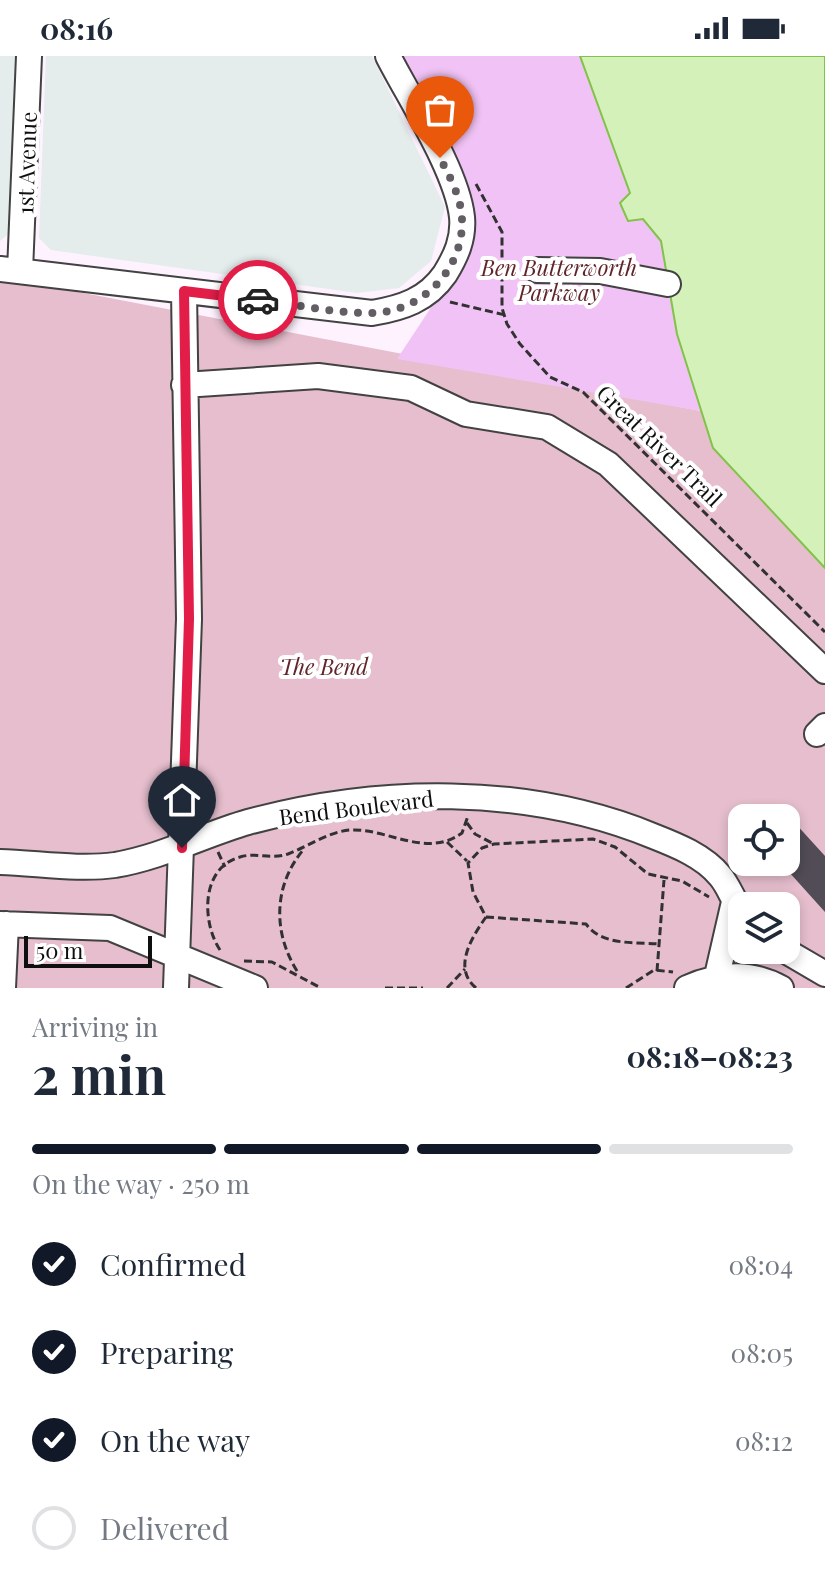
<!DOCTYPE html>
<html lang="en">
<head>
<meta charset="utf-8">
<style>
  :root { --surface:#fff; --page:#f2f2f3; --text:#1f2937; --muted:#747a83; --line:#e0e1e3; --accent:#111827 }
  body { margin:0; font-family:"Playfair Display",serif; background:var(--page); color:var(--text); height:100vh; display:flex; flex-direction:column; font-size:30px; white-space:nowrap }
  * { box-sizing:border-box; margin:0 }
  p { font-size:26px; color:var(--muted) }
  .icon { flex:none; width:44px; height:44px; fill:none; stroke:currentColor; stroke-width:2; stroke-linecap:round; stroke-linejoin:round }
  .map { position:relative; height:932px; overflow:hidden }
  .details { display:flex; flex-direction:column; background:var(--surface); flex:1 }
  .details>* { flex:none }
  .buttons { position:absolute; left:728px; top:748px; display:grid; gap:16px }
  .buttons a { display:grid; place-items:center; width:72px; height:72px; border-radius:16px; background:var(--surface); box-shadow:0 4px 12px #0003; font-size:40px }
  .scale { position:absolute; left:24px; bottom:20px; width:128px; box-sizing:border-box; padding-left:8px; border:4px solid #0f0f0f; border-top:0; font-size:22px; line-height:28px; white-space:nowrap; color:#0f0f0f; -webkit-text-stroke:6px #fff; paint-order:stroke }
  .pin { position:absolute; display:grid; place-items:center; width:68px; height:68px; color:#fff; margin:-82px -34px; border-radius:50% 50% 50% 0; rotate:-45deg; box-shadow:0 0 8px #0007 }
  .pin .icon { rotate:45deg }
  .courier { position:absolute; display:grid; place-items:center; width:80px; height:80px; margin:-40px; border:6px solid #e11d48; border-radius:50%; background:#fff; color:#222; box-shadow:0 2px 10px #0007 }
  .summary em { font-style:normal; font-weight:700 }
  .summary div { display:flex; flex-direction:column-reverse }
  .summary { display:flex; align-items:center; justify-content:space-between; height:136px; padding:0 32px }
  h1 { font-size:52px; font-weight:700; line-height:60px }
  .bar { display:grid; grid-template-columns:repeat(4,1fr); gap:12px 8px; align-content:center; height:96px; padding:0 32px }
  .bar i { height:10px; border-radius:6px; background:var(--line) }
  .bar .on { background:var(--accent) }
  .bar p { grid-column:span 4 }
  ol { padding:0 32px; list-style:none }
  li { display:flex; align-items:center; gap:24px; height:88px }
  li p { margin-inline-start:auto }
  li .icon { padding:8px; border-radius:50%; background:var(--accent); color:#fff; stroke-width:4 }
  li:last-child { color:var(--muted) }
  li i { width:44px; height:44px; border:4px solid var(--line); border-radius:50% }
  .status { display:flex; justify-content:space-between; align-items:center; height:56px; padding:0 40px; background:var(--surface); direction:ltr }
  .status svg { height:22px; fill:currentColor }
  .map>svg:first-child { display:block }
  .industrial { fill:#e4ecec }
  .green { fill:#e6becd; fill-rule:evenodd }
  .sand { fill:#f1c2f5 }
  .water { fill:#d5f1ba; stroke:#81c248; stroke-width:2 }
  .building { fill:#514c56 }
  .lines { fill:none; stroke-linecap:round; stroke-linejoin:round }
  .minor-casing { stroke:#424242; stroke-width:28 }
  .path { stroke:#313131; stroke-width:3; stroke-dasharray:8 4; stroke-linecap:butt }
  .minor { stroke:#fff; stroke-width:24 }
  .done { stroke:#625e63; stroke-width:8; stroke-dasharray:0 14.4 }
  .route { stroke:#e11d48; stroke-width:10 }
  .labels { text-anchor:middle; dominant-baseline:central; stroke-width:8; stroke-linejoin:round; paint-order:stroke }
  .street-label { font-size:22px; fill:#0f0f0f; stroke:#fff }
  .park-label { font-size:22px; font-style:italic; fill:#612429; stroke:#fff }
</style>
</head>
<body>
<div class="status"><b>08:16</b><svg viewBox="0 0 49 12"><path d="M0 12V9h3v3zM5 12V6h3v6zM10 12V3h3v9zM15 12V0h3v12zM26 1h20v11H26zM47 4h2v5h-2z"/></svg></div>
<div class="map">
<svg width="825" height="932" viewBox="0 0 825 932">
  <rect width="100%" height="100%" fill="#fdf2fe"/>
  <path class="industrial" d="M0,0H17L8,178L0,185Z
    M46,0H372L445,151L431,205L399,232L357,237L51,194L39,182Z"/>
  <path class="green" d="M0,221L701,355L825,509V932H0ZM742,762H786V806H742ZM742,850H786V894H742Z"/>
  <path class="sand" d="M399,0H591L661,185L701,355L397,303L432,250L470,160Z"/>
  <path class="water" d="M580,0H825V512L713,392L677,278L661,185L643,163L628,165L620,147L630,137Z"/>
  <path class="building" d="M784,755L825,800V856L780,806H786V762H776Z"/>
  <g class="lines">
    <g class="minor-casing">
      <path id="minor" d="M0,213L372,257C402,252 427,244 445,218C456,200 464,183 462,161C457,115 410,43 388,0
        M537,214L600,215L668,228
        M20,215L29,0
        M184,329L318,320L411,332L466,358L547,371L608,408L825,615
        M817,678L825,670
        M0,806C37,807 78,814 115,809C162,801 203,779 248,766C378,731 526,728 653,780C676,789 704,800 720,820C729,830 733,845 742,856
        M0,868L110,872L255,932
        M784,894L825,918
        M3,932L6,868
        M176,932L189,563L184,235
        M687,932C718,918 750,915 781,932
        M719,932L717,920L734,846"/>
    </g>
    <path class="path" d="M476,128L502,176V252L507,268L520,288L550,321L583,336L825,576
      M450,246L505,259
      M467,767L475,778L494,788
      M447,786L467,805
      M218,796L225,811
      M486,861L586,868C602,890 635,886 659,888
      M220,894C202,867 200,812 240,801C256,796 271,804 288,798C309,790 328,776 350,774C388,772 426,803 462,777L468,760
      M244,905L272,906L321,932
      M297,915C272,875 274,828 304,793
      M657,915L664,824
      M385,932H423
      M447,932L465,913
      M476,932C452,912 472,881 486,861L473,836L468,807L482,792L494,788L593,783L615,791L648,818L682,825L709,841
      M626,932L654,914L673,916"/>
    <use href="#minor" class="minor"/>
  </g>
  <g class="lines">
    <path class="done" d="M258,244C295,248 336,258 374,257C422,255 463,214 462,165C462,143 450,121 440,102"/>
    <path class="route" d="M182,792L189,563L184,235L258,244"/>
  </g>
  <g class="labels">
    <g class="street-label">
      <text transform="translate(26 107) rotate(-88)">1st Avenue</text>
      <text transform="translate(660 389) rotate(44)">Great River Trail</text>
      <text transform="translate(356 751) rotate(-7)">Bend Boulevard</text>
    </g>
    <g class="park-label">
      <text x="559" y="211">Ben Butterworth<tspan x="559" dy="25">Parkway</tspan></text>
      <text x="324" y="610">The Bend</text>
    </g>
  </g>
</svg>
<div class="buttons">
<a><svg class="icon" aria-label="locate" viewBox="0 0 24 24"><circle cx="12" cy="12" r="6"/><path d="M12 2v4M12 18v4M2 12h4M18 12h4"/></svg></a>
<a><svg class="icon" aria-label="layers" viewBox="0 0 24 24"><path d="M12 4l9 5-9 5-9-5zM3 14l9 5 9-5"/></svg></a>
</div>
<div class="scale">50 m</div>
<div class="pin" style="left:440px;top:102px;background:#ea580c"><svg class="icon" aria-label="bag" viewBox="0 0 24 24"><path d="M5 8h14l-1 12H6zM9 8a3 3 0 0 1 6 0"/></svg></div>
<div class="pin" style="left:182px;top:792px;background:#1f2937"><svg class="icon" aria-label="home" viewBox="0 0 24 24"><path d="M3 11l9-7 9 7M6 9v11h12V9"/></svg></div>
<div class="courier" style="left:258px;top:244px"><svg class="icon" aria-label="car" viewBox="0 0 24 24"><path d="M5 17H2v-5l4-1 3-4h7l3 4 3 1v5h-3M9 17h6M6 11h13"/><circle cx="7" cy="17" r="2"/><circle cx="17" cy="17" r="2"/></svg></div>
</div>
<section class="details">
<div class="summary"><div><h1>2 min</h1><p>Arriving in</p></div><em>08:18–08:23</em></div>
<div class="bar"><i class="on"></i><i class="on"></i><i class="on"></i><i></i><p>On the way · 250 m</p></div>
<ol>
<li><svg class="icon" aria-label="check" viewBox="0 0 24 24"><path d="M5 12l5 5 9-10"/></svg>Confirmed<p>08:04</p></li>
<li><svg class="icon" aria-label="check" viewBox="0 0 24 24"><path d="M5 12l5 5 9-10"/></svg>Preparing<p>08:05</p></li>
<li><svg class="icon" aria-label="check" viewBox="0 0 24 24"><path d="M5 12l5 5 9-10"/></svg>On the way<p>08:12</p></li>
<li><i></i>Delivered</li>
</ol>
</section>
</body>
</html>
